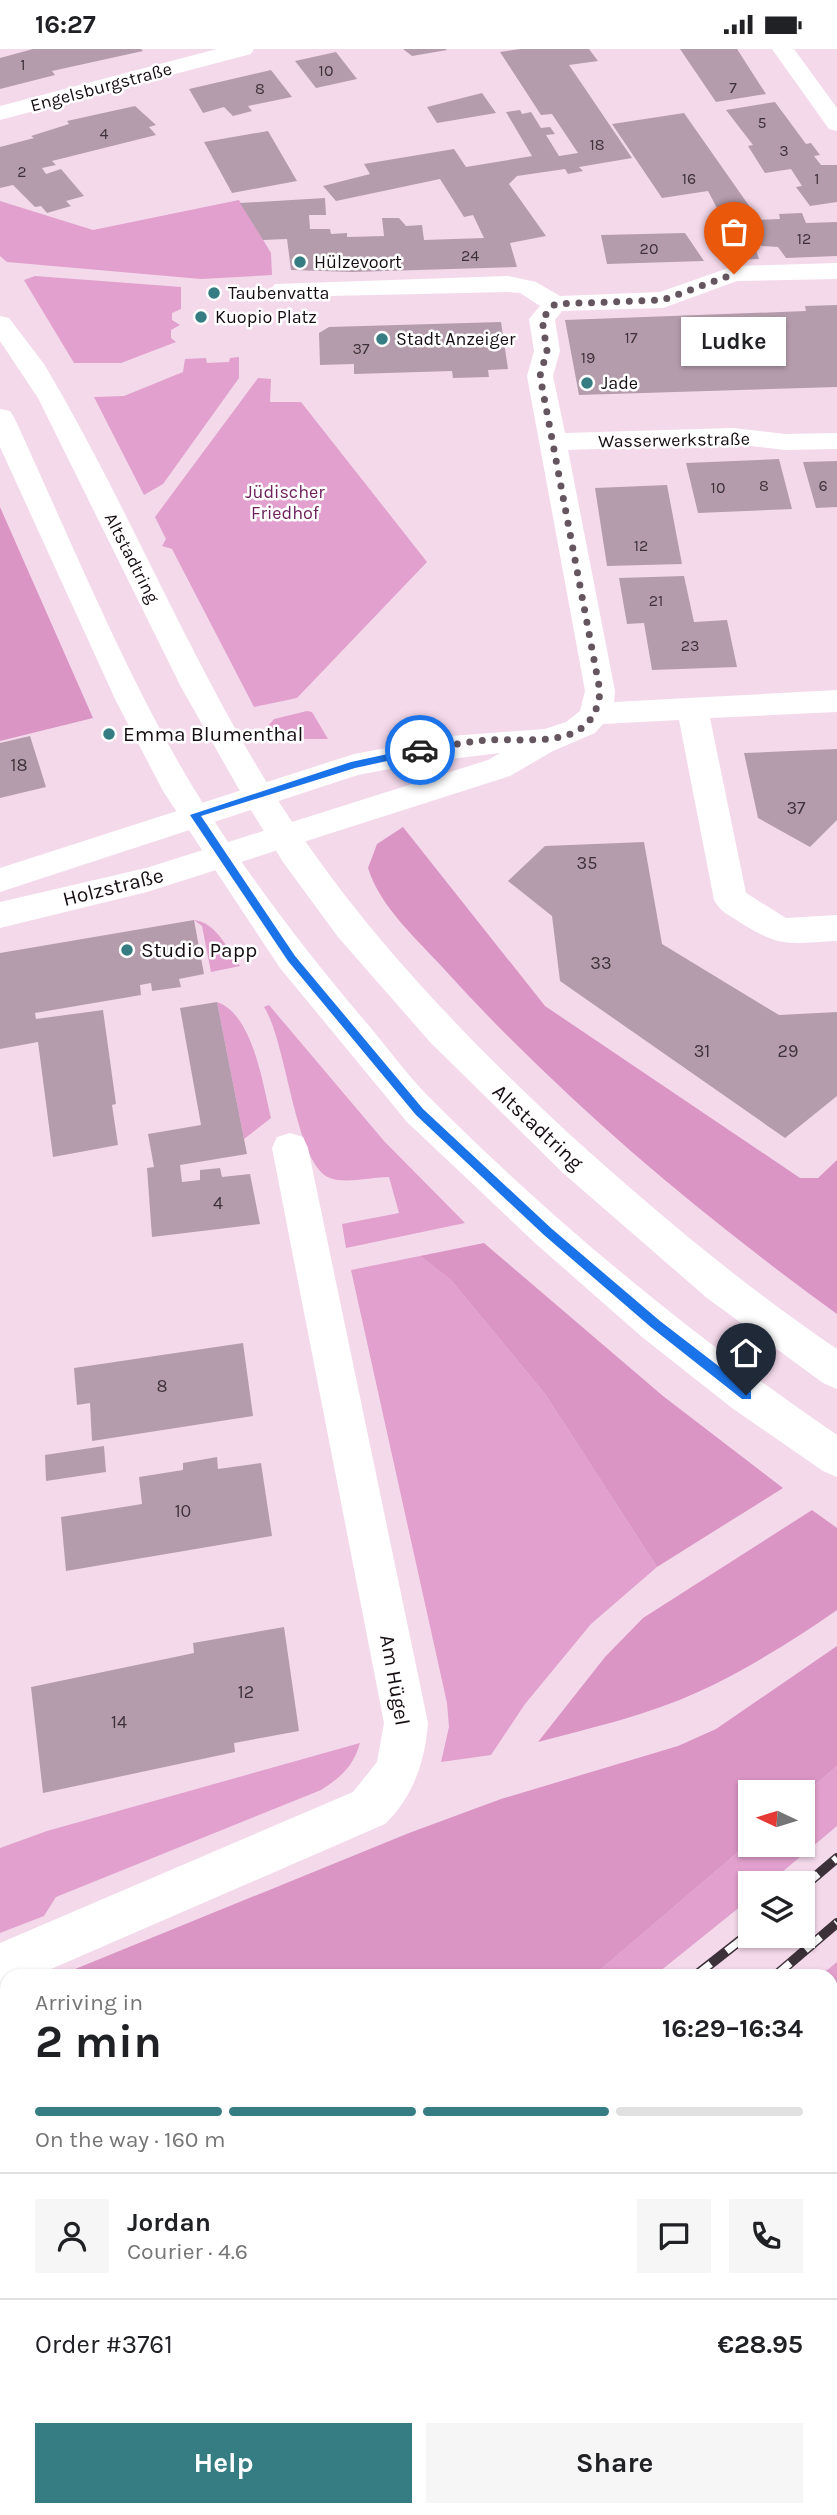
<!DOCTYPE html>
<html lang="en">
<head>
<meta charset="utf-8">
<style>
  :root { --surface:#fff; --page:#f6f6f6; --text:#202124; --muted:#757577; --line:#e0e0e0; --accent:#357d83 }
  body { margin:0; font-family:Karla,sans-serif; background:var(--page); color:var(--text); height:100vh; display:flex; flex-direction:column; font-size:26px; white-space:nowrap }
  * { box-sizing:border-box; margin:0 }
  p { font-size:23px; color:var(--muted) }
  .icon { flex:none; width:38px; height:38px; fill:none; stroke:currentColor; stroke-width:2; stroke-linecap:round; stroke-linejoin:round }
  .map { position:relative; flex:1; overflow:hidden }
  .details { position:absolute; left:0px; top:1920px; width:838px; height:548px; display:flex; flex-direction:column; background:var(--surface); border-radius:21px 21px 0 0; box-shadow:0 2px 5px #0004 }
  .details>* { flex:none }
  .needle { width:46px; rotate:274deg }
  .tools { position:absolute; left:738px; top:1731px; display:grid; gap:14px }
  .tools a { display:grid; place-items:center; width:77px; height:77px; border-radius:0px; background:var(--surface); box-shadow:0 2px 5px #0004; font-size:35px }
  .pin { position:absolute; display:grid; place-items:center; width:60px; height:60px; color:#fff; margin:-72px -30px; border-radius:50% 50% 50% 0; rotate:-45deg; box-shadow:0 0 7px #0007 }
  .pin .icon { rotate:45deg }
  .courier { position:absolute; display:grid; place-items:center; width:70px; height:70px; margin:-35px; border:5px solid #1a73e8; border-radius:50%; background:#fff; color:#222; box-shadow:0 2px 9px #0007 }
  .bubble { position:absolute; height:49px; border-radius:0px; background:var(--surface); box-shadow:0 2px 5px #0004; font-size:23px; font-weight:700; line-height:49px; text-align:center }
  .headline em { font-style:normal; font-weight:700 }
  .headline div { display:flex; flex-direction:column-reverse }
  .headline { display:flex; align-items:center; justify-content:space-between; height:119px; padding:0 35px }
  h1 { font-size:46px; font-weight:700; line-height:52px }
  .bar { display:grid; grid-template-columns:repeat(4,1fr); gap:10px 7px; align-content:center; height:84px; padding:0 35px }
  .bar i { height:9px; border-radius:5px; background:var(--line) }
  .bar .active { background:var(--accent) }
  .bar p { grid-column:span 4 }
  .line { display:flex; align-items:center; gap:18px; padding:0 35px; border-top:2px solid var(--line) }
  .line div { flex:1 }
  .round { display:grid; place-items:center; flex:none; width:74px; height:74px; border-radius:0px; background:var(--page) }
  .action { display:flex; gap:14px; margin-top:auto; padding:14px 35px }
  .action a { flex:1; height:80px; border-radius:0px; background:var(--accent); color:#fff; font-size:28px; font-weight:700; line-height:80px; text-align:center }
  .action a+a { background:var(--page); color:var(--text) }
  .status { display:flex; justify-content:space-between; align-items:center; height:49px; padding:0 35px; background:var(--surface); direction:ltr }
  .status svg { height:19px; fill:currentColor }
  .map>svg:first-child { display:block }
  .green { fill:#e1a0cd }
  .forest { fill:#da95c5 }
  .building { fill:#b59cac }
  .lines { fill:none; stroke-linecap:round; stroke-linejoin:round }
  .minor { fill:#fff; fill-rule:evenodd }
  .secondary { fill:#fff; fill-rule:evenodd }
  .rail-casing { stroke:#3d3139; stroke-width:10 }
  .rail { stroke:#fff; stroke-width:7; stroke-dasharray:20; stroke-linecap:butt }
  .route { fill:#1a73e8 }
  .done { stroke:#64555f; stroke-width:7; stroke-dasharray:0 12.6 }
  .poi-dot { fill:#357d83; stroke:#fff; stroke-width:2.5 }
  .labels { text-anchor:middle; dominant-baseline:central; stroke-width:5; stroke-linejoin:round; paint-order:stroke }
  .far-number-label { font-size:16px; fill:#3e323a }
  .far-street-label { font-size:18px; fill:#170e14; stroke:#fff }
  .far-poi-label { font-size:18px; fill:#170e14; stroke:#fff; text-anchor:start }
  .far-park-label { font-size:18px; fill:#70215d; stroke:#fff }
  .number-label { font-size:18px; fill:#3e323a }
  .poi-label { font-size:21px; fill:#170e14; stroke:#fff; text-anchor:start }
  .street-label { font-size:21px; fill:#170e14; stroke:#fff }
</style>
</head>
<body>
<div class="status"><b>16:27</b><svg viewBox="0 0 49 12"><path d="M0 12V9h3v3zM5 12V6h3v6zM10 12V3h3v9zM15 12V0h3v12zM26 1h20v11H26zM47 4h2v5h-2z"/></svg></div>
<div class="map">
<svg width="837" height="2466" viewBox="0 0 837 2466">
  <rect width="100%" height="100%" fill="#f4d9eb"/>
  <path class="green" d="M239,151L271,204L272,226L201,230L7,213L0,207V152L93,181Z
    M35,227L181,238V260L172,264V271L180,276L171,281V289L176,293L121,314H74L24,231Z
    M239,308V329L163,435L144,446L94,348L124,347L183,323L185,310L206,309L207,314L229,313L230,309Z
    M258,329L271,330L270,353H301L427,513L297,649L254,658L172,500L162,497L166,490L155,468Z
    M307,662L312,663L328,690H295L268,677L274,670Z
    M194,871C216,873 228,901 240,917L211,923L202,877Z
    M217,953C253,965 263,1036 271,1069L244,1090Z
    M269,956L384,1092L465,1174L346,1199L342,1175L399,1164L389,1128C372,1128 346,1135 330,1129C295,1116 287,993 264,958Z
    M420,1207L451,1231L545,1345L657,1518L591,1575L525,1655L491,1706L441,1713L449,1678L447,1654L351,1221Z
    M360,1694C353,1718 341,1728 321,1741L56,1848L44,1867L0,1884V1799L47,1782Z
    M837,1717V1777L769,1834H751V1849L654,1927H593L751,1792V1796H803V1746Z
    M837,1913V2026L831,2030V1927H820Z
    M247,2460H371V2461L362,2466H238Z
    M83,2461V2460L237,2461L229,2466H74Z"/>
  <path class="forest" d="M0,458L93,669L0,692Z
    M403,778L545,957L800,1129H818L837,1111V1265C695,1162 562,1050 444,920C417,890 380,858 368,819L377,795Z
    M484,1194L663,1347L783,1439L657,1518L545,1345L451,1231L420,1207Z
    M812,1461L837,1479V1561C794,1591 746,1621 698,1643C648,1666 591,1679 538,1693L605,1608L643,1569Z
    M837,1597V1717L803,1746V1743H751V1792L593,1927H58L409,1784L501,1750L678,1697L716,1680Z
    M7,1948V2099L0,2102V1950Z"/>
  <path class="building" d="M33,0H141L143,2L52,22L55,26L0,40V9Z
    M403,0H446L447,1L412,7Z
    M521,0H589L598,12L569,16L632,109L579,118L583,122L568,125L565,120L517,127L509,135L546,187L510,194L517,218L352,223L291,221L287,190L263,191L240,154L325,149L326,166H309L310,180H330L331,185L347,184V188L384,187L382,169H399L406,177L422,176L424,191L484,189L473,166L464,168L440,130L336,152L323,137L370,125L364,115L454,100L466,118L532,107L506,63L520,61L522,65L531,63L541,79L550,78L555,85L546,86L559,107L578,104L552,65L541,66L500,3Z
    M680,0H737L766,45L716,53Z
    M336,3L357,30L316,39L295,12Z
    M271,21L292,48L248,57L252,62L233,67L224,58L203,64L189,40Z
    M482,44L496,64L437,74L427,58Z
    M775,53L806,95L811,94L820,106L814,107L821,116H837V153L810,157L796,138L802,137L791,120L765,124L748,97L753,96L726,61Z
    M135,57L156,76L149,78L156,86L52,112L56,116L42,119L46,125L61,120L84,147L66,152L71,157L47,164L41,157L35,158L13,136L0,139V98L34,89L31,87L69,75L67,72Z
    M684,64L759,171L780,170L779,165L802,164L806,174L837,173V207L786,209L778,198L762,197L753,192L759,210L731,211L725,193L731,192L729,182L708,142L662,149L612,75Z
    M268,82L297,132L232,144L204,93Z
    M685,184L704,212L607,215L601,186Z
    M837,256V338L579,346L565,271L806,262L805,257Z
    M501,273L508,320L488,321L489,328L453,329L452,322L354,325V315L320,316L319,284L329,278Z
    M779,410L792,460L698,464L686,414Z
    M837,412V458L816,459L803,413Z
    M667,436L682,515L607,517L595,439Z
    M684,527L694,573L727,571L737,618L652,621L644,574L627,575L619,529Z
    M30,687L46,738L0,749V694Z
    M837,700V771L810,798L758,769L744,704Z
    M644,793L662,895L779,966L837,963V1047L785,1089L560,932L552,867L508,832L545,797Z
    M194,871L204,925L179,930L181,938L152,942L151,934L140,936L141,946L35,964L36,970L103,961L116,1055L112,1056L118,1096L53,1108L38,993L0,1000V904Z
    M217,953L247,1105L180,1116L182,1133L200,1131V1121L220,1119L222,1128L250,1125L260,1175L152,1188L147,1119L154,1118L148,1085L201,1076L180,959Z
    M243,1294L253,1367L92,1392L90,1354L77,1356L74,1319Z
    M104,1397L106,1423L46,1432L45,1406Z
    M217,1408L218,1420L261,1414L272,1487L66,1522L61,1468L142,1455L139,1428L183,1421V1414Z
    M284,1578L299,1682L234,1694L235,1703L43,1744L31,1638L194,1604L193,1594Z
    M7,2139V2175L0,2177V2141Z
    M7,2181V2321L0,2325V2184Z
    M739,2460H830L833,2466H743Z"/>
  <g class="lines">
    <path class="minor" d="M217,0H254L251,5L0,71V57Z
      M772,0H794L837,59V82L829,80Z
      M837,214V230L737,232L663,259L562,262L555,271L560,302L553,327L565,384L733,379L785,385L837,384V400L785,401L733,395L568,401L615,642L614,653L837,641V663L710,669L746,844L786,869L837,866V892C787,894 782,900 738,872C728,866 720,862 714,851L679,671L603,675L595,684L553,702L510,727L147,843L0,879V853L146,819L488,711L500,704L426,713L358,726L0,843V819L354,705L450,687L545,680L566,673L580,662L585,642L527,327L534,302L529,270L540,257L520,244L508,243L284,248L275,245L271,240L275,235L508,227L536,233L560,247L660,243L734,217Z
      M290,1084L303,1088L308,1099L428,1674C425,1713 413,1748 385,1775L35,1927H7V1939L0,1942V1894L353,1743L377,1713L384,1674L272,1099L277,1088Z
      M610,2460H665L667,2466H612Z"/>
    <path class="secondary" d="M0,267L9,269L44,315C127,454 186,604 272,742C352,870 455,979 566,1082C652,1160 741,1235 837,1300V1340L823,1334L707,1249L563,1124L430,993L338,888L283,813L249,758L181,638L38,349L0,292Z
      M0,360L10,362L14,368C70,489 123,621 191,735C243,821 305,902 370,978C391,1003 411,1031 435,1054C558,1177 694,1288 837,1386V1428L823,1422L732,1359L642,1288L535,1194L407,1073L280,919L163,742L116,652L0,398Z"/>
    <g class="rail-casing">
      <path id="rail" d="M803,1838L837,1809
        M695,1927L751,1883
        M775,1927L837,1874
        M0,2406L7,2401
        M11,2466L20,2460"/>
    </g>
    <use href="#rail" class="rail"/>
  </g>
  <path class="route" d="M420,698L424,704L355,719L201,767L295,907L423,1060L552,1180L660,1272L751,1342V1350H742L652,1279L544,1186L416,1066L288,912L190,766L351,713Z"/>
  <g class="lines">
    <path class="done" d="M420,701C444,698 467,692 491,691C533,689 595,702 600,642L540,327L547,302L542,270L555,255L663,251L734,225"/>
  </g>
  <g class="poi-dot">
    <circle cx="300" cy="213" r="7"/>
    <circle cx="214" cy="244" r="7"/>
    <circle cx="201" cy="268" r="7"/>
    <circle cx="382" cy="290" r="7"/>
    <circle cx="587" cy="334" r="7"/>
    <circle cx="109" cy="685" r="7"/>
    <circle cx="127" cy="901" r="7"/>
  </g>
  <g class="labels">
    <g class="far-number-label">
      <text x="23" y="15">1</text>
      <text x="326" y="21">10</text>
      <text x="733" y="38">7</text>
      <text x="260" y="39">8</text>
      <text x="762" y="73">5</text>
      <text x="104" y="84">4</text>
      <text x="597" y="95">18</text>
      <text x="784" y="101">3</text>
      <text x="22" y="122">2</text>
      <text x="689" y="129">16</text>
      <text x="817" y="129">1</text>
      <text x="804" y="189">12</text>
      <text x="649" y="199">20</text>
      <text x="470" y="206">24</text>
      <text x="631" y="288">17</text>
      <text x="361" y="299">37</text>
      <text x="588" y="308">19</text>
      <text x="764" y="436">8</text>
      <text x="823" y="436">6</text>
      <text x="718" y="438">10</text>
      <text x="641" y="496">12</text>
      <text x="656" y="551">21</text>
      <text x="690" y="596">23</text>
    </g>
    <g class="far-street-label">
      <text transform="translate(101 38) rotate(-15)">Engelsburgstraße</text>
      <text transform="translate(674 391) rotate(-1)">Wasserwerkstraße</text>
      <text transform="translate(132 509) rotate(63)">Altstadtring</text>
    </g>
    <g class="far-poi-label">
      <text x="314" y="213">Hülzevoort</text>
      <text x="228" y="244">Taubenvatta</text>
      <text x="215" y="268">Kuopio Platz</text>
      <text x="396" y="290">Stadt Anzeiger</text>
      <text x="601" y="334">Jade</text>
    </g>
    <g class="far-park-label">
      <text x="285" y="443">Jüdischer<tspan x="285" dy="21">Friedhof</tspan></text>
    </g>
    <g class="number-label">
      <text x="19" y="716">18</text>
      <text x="796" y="759">37</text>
      <text x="587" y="814">35</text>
      <text x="601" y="914">33</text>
      <text x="702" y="1002">31</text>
      <text x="788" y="1002">29</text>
      <text x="218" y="1154">4</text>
      <text x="162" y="1337">8</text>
      <text x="183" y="1462">10</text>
      <text x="246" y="1643">12</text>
      <text x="119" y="1673">14</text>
    </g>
    <g class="poi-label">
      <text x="123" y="685">Emma Blumenthal</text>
      <text x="141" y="901">Studio Papp</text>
    </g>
    <g class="street-label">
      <text transform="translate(113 838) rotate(-14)">Holzstraße</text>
      <text transform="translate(538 1078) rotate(43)">Altstadtring</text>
      <text transform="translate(395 1631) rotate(80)">Am Hügel</text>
    </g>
  </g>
</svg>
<div class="tools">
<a><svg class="needle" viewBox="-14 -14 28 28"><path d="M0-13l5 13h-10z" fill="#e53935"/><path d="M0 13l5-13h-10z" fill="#757577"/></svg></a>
<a><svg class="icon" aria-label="layers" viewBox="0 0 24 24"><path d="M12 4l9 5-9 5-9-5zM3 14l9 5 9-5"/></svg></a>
</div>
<div class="pin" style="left:734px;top:225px;background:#ea580c"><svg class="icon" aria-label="bag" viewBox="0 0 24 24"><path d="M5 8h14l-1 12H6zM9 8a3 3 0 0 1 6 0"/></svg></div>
<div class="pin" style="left:746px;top:1346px;background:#1f2937"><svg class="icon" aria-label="home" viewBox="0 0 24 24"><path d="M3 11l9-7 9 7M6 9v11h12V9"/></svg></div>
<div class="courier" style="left:420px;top:701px"><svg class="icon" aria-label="car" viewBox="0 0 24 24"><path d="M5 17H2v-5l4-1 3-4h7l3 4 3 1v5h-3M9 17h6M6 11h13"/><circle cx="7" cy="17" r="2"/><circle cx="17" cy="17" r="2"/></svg></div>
<div class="bubble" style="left:681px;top:268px;width:105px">Ludke</div>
<section class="details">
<div class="headline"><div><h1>2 min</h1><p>Arriving in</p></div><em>16:29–16:34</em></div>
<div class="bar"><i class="active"></i><i class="active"></i><i class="active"></i><i></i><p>On the way · 160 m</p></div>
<div class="line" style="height:126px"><a class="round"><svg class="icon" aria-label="person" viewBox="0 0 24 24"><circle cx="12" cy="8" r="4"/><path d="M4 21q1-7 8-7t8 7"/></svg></a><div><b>Jordan</b><p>Courier · 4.6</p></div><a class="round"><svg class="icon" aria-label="chat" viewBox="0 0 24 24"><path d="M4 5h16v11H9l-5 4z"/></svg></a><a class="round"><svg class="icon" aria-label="phone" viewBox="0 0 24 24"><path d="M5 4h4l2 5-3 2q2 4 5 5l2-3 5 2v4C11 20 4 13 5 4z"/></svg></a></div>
<div class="line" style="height:91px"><div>Order #3761</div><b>€28.95</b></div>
<div class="action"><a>Help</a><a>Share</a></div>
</section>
</div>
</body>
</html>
